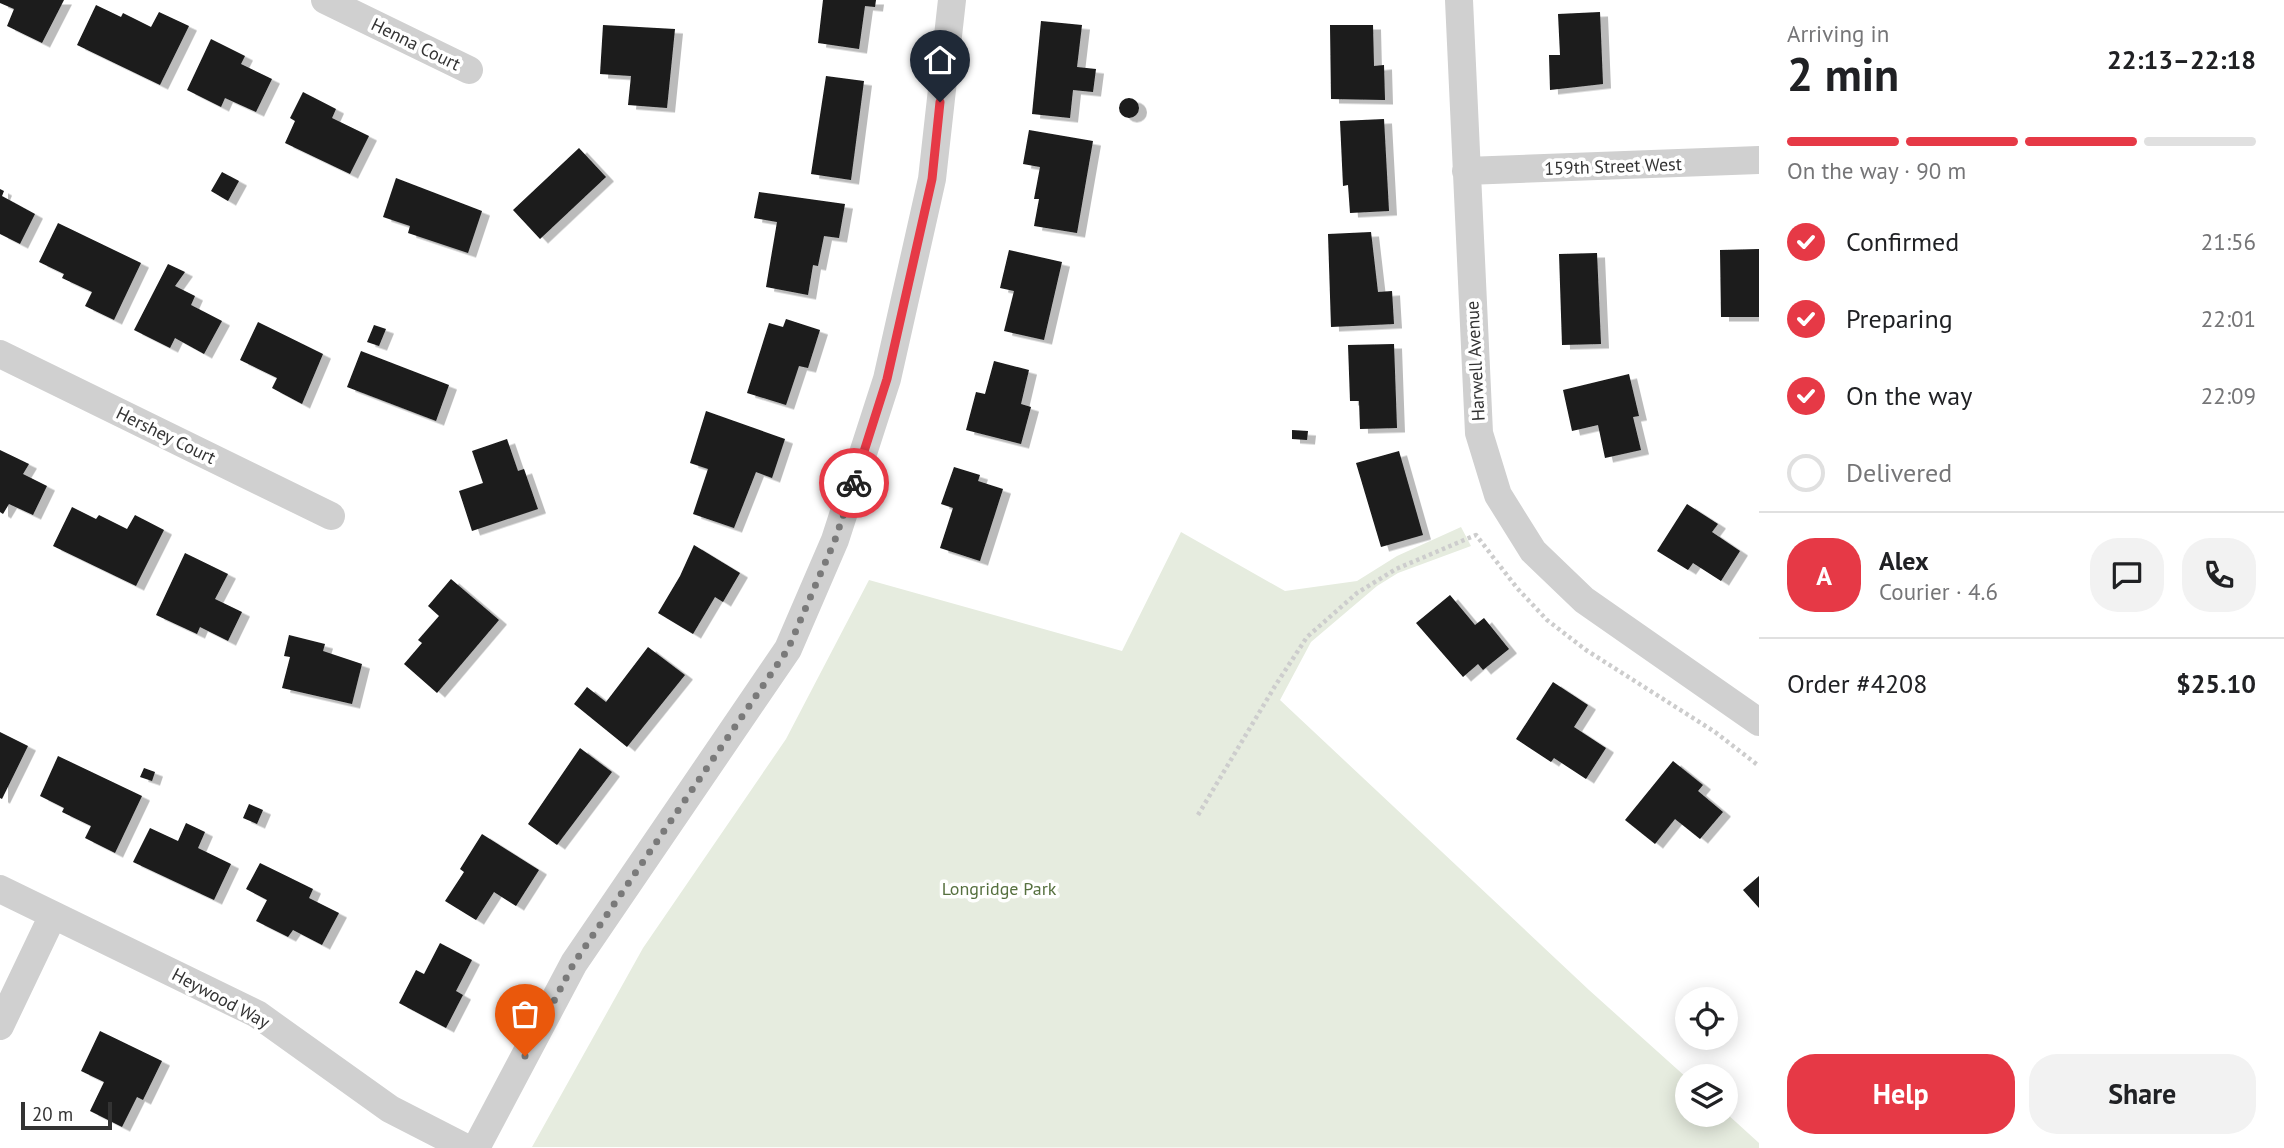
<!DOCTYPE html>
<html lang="en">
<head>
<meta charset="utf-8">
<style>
  :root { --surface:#fff; --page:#f2f2f2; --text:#202124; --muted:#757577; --line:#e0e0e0; --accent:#e63946 }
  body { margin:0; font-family:"PT Sans",sans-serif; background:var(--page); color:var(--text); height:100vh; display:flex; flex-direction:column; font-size:26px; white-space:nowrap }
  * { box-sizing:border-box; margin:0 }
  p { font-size:23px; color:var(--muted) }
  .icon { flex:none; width:38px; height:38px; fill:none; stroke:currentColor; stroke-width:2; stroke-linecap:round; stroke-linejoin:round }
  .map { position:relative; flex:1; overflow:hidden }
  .details { display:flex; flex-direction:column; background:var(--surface); width:525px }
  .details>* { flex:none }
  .controls { position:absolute; left:1675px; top:987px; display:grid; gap:14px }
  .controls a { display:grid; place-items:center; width:63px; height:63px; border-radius:50%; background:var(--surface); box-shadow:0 4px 18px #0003; font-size:35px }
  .scale { position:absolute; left:21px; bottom:18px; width:91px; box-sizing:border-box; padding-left:7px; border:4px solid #333; border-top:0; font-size:19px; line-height:24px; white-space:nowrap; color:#333; -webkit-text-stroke:5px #fff; paint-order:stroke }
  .pin { position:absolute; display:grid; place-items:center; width:60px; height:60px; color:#fff; margin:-72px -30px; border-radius:50% 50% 50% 0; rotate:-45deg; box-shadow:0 0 7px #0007 }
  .pin .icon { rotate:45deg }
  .courier { position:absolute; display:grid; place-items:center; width:70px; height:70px; margin:-35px; border:5px solid #e63946; border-radius:50%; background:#fff; color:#222; box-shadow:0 2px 9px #0007 }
  .head em { font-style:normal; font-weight:700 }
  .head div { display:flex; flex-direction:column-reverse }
  .head { display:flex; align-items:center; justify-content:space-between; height:119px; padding:0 28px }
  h1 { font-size:46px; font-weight:700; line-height:52px }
  .bar { display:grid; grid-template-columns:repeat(4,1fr); gap:10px 7px; align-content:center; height:84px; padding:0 28px }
  .bar i { height:9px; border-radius:5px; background:var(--line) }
  .bar .on { background:var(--accent) }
  .bar p { grid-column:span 4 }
  .line { display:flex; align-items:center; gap:18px; padding:0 28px; border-top:2px solid var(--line) }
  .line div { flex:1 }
  .round { display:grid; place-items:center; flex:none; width:74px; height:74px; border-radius:28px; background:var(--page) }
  ol { padding:0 28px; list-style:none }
  li { display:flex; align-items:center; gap:21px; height:77px }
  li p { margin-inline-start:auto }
  li .icon { padding:7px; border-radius:50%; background:var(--accent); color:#fff; stroke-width:4 }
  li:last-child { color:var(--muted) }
  li i { width:38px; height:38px; border:4px solid var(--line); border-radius:50% }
  .action { display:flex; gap:14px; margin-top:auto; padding:14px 28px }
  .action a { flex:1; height:80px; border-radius:28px; background:var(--accent); color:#fff; font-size:28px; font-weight:700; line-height:80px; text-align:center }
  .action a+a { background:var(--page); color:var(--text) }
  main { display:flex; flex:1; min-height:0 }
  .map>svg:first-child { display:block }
  .green { fill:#e6ecdf }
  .building { fill:#1a1a1a; filter:url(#shadow) }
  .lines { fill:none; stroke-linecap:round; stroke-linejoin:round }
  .path { stroke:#cdcdcd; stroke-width:4.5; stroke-dasharray:3.5 3.5; stroke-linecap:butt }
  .street { stroke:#d0d0d0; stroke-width:28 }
  .done { stroke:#7a7a7a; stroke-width:7; stroke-dasharray:0 12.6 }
  .route { stroke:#e63946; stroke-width:9 }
  .labels { text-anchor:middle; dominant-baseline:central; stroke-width:7; stroke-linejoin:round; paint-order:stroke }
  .street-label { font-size:18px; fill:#333; stroke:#fff }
  .park-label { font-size:18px; fill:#56703f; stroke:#fff }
</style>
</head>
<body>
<main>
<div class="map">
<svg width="1759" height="1148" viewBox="0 0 1759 1148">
  <defs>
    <filter id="shadow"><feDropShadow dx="8" dy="4.5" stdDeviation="0" flood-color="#0004"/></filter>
  </defs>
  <rect width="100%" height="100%" fill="#fff"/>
  <path class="green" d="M1461,527L1471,546L1398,573L1377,586L1311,642L1280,700L1589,990L1687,1078V1115H1726V1113L1759,1143V1148L532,1147L643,948L786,739L869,580L1122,651L1181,532L1285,591L1357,581L1397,556Z"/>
  <path class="building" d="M0,0H64L42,43L7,26L14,9L0,3Z
    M823,0H876L875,7L865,6L859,49L818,43Z
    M96,5L121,17L123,13L151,27L159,12L189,26L160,85L77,45Z
    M1600,12L1603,84L1550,90L1549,55H1560L1558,14Z
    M1041,21L1082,25L1077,67L1096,69L1093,92L1073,90L1070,118L1032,114Z
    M603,25L675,29L667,108L628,105L631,76L600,74Z
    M1330,25H1373L1374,66L1384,65L1385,100L1331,99Z
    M211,39L245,56L241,64L272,79L256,112L225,98L221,107L187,90Z
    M826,76L864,81L851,180L811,174Z
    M303,92L336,109L332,118L369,136L350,174L285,143L295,121L290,118Z
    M1119 108a10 10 0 1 1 20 0a10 10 0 1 1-20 0Z
    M1384,119L1389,211L1350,213L1348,185L1343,186L1340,121Z
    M1029,130L1093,141L1077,233L1034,226L1039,199H1034L1040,167L1023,164Z
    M579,148L606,177L540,239L513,210Z
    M222,172L239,181L228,201L211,191Z
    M396,178L482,211L468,253L408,233L410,226L383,217Z
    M0,189L4,191L2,196L35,214L20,244L0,234Z
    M759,192L845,204L839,238L824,236L818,266L813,265L808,295L766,287L777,222L754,218Z
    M58,223L141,263L114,320L85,306L92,292L62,278L64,274L39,262Z
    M1371,232L1378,292L1392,291L1394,324L1331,327L1328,234Z
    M1759,249V317H1721L1720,250Z
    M1009,250L1062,262L1044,340L1004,331L1014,291L1000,288Z
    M1597,253L1601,344L1562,345L1559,254Z
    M168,264L185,272L175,286L195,296L191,305L222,321L204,354L175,338L170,348L134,330Z
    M786,319L820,330L808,368L799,366L786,405L747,393L769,323L783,327Z
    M258,322L323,354L302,404L272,388L277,378L240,360Z
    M374,325L386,329L379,346L367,342Z
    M1394,344L1397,428L1360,429L1359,401H1350L1348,345Z
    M361,351L449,385L436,421L347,387Z
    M994,361L1029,370L1021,404L1031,407L1021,444L966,430L976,392L985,394Z
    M1629,374L1639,416L1633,417L1641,450L1605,458L1598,425L1572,431L1563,390Z
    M706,411L785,439L772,478L756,472L734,528L693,514L708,469L690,463Z
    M1292,430L1308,431L1307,440L1292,439Z
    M507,439L518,471L524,469L538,509L472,531L459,491L483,483L472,451Z
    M0,450L29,464L23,474L47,486L33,515L9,504L3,514L0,512Z
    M1399,451L1423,535L1381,547L1356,463Z
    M954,467L980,475L978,481L1003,489L980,561L940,548L953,508L941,504Z
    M1687,504L1718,524L1712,532L1740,551L1721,581L1693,563L1688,570L1657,551Z
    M72,507L96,519L99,515L127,529L135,515L164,530L136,586L53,546Z
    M694,545L740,573L723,602L715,597L693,634L658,613L680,576Z
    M185,553L228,574L215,599L242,612L228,641L200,627L197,634L156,615Z
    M451,579L499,620L437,693L404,664L422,643L418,640L439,616L428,606Z
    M1450,595L1475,625L1484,618L1509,649L1483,670L1478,664L1463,677L1416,623Z
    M289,635L325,644L323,651L362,664L352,704L282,688L290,657L284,656Z
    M648,647L685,675L627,747L574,704L587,687L606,702Z
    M1553,682L1588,705L1574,727L1606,748L1586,779L1554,758L1551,762L1516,739Z
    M0,732L28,746L2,799L0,798Z
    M580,748L612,772L557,845L528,824Z
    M58,756L142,796L115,853L85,838L91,826L62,812L64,808L40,796Z
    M1673,761L1703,785L1698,791L1723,812L1700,839L1675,819L1655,844L1625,820Z
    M144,768L155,772L152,781L140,777Z
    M249,804L263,810L257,824L243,818Z
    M186,823L205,832L198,848L231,864L214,900L133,862L150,828L178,841Z
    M482,834L539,870L516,906L494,892L476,920L445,901L464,872L460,869Z
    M260,863L313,889L309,898L339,913L322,945L293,930L288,937L256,921L267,900L246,889Z
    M1759,876V908L1743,890Z
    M440,943L472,960L456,991L463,995L446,1028L399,1003L416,970L424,974Z
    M100,1031L162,1061L143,1100L137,1097L122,1127L90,1111L104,1082L81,1071Z"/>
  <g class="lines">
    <path class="path" d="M1198,815L1275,686L1307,637L1357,593L1396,569L1476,535L1517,588L1547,620L1586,650L1715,732L1759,766"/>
    <path class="street" d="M325,0L469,70
      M1459,0L1479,433L1498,495L1533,551L1584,600L1759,722
      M1466,171L1759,160
      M0,354L331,516
      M0,889L257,1014L390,1109L466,1148
      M0,1026L53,915
      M476,1148L574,963L788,649L835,540L887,379L932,179L952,0"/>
  </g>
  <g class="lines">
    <path class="done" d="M525,1056L574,963L788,649L835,540L854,483"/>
    <path class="route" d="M854,483L887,379L932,179L940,102"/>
  </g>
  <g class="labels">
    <g class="street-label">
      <text transform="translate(416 44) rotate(26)">Henna Court</text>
      <text transform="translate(1613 166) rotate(-2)">159th Street West</text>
      <text transform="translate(1475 361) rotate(-93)">Harwell Avenue</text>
      <text transform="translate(166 435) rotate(26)">Hershey Court</text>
      <text transform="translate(221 998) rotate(28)">Heywood Way</text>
    </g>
    <g class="park-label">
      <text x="999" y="888">Longridge Park</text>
    </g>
  </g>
</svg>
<div class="controls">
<a><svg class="icon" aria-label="locate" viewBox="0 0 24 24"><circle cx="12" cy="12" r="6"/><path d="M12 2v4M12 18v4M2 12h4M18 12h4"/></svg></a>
<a><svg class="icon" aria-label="layers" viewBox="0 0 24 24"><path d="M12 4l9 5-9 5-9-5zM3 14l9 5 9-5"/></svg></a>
</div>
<div class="scale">20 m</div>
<div class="pin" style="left:525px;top:1056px;background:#ea580c"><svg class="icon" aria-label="bag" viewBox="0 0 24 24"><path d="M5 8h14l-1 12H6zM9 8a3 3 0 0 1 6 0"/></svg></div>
<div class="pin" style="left:940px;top:102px;background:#1f2937"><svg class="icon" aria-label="home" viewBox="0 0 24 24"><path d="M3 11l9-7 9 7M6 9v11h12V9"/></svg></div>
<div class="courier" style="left:854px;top:483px"><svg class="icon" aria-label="bike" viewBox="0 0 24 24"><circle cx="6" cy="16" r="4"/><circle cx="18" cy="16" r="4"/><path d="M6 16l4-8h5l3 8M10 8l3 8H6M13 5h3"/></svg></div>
</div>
<section class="details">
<div class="head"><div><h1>2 min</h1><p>Arriving in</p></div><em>22:13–22:18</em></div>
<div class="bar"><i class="on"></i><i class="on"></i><i class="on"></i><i></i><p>On the way · 90 m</p></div>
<ol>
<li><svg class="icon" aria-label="check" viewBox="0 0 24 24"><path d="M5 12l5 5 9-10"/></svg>Confirmed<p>21:56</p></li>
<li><svg class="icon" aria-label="check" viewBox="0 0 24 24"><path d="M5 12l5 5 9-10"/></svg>Preparing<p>22:01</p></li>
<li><svg class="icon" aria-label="check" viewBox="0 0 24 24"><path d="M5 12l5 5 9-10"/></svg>On the way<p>22:09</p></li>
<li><i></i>Delivered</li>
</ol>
<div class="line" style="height:126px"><b class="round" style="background:var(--accent);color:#fff">A</b><div><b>Alex</b><p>Courier · 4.6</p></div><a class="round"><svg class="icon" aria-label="chat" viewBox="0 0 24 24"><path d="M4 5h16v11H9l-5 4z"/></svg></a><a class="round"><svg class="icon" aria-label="phone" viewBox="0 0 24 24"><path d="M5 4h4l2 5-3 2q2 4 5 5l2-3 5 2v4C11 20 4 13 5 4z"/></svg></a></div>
<div class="line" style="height:91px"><div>Order #4208</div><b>$25.10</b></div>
<div class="action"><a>Help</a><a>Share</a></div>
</section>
</main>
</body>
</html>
